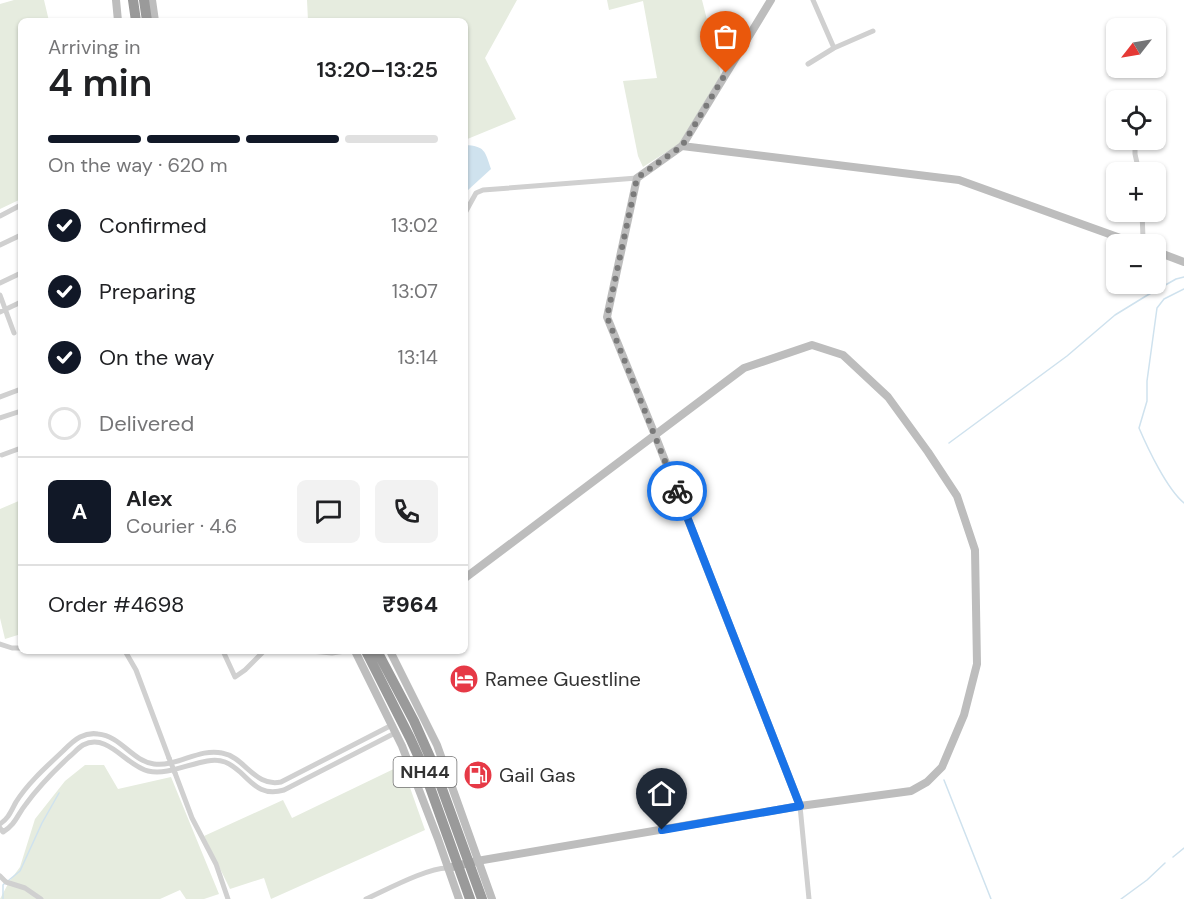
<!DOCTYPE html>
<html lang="en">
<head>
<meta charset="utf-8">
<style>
  :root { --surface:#fff; --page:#f2f2f2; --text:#202124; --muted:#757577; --line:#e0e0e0; --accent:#111827 }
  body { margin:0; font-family:"DM Sans",sans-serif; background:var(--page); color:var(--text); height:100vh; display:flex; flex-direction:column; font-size:22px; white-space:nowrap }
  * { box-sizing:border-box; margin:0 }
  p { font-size:20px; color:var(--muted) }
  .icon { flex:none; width:33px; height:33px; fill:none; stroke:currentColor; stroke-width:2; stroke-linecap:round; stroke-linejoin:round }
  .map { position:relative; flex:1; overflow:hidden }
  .sheet { position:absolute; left:18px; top:18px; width:450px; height:636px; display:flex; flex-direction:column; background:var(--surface); border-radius:9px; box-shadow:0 2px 4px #0004 }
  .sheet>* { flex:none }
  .needle { width:39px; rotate:239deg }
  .fabs { position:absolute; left:1106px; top:18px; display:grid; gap:12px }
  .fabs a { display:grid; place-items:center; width:60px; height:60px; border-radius:9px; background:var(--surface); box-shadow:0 2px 4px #0004; font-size:30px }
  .pin { position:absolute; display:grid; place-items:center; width:51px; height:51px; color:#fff; margin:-62px -26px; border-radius:50% 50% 50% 0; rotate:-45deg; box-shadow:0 0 6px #0007 }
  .pin .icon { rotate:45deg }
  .courier { position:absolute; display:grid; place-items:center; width:60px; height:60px; margin:-30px; border:4px solid #1a73e8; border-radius:50%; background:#fff; color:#222; box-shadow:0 2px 8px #0007 }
  .summary em { font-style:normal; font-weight:600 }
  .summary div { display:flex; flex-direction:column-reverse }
  .summary { display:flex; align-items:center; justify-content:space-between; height:102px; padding:0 30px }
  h1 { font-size:39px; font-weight:600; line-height:45px }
  .bar { display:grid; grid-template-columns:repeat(4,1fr); gap:9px 6px; align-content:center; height:72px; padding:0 30px }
  .bar i { height:8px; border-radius:4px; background:var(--line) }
  .bar .selected { background:var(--accent) }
  .bar p { grid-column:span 4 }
  .line { display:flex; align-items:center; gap:15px; padding:0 30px; border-top:2px solid var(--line) }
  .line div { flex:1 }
  .round { display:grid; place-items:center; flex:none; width:63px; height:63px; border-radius:9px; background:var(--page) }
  ol { padding:0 30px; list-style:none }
  li { display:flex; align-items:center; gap:18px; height:66px }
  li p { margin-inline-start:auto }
  li .icon { padding:6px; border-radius:50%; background:var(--accent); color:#fff; stroke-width:4 }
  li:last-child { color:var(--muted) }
  li i { width:33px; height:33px; border:3px solid var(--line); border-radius:50% }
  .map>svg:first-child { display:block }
  .green { fill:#e6ecdf }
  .water { fill:#cfe2ee }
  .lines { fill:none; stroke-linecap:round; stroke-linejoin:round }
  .stream { stroke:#cfe2ee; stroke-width:1.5 }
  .street { stroke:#d0d0d0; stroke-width:5 }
  .secondary { stroke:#bdbdbd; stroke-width:8 }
  .highway { stroke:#9a9a9a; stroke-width:10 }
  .street-bridge { stroke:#d0d0d0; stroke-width:5 }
  .done { stroke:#7a7a7a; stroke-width:6; stroke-dasharray:0 10.8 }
  .route { stroke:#1a73e8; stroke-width:8 }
  .labels { text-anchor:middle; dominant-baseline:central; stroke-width:6; stroke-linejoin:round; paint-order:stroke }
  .shield { fill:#fff; stroke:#707070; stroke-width:1.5 }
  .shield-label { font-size:18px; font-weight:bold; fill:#333 }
  .poi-label { font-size:20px; fill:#333; stroke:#fff; text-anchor:start }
</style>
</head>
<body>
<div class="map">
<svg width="1184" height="899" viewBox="0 0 1184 899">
  <rect width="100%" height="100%" fill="#fff"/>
  <path class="green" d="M14,0H44L49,21H21V199L0,209V4Z
    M307,0H517L485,58L516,119L465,140V21H308Z
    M607,0H702L721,75L679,144L643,167L638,156L623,81L657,78L643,1L609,10Z
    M21,500V634L5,639L0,618V509Z
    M85,765H104L118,789L171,777L219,894L204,899H186L180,890L160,899H0L9,882L20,867L35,819L65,781Z
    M402,765L425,830L271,899L264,878L230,889L204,836L283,800L292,818Z"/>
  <path class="water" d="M465,145C485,146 485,151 491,169L468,190L465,197Z"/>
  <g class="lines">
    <path class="stream" d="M1184,289L1164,299L1157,308L1147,381V401L1139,428C1148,449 1167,489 1184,503
      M949,443L1067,356L1115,315L1146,296L1176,279L1184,277
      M944,780L991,899
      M1173,857L1184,848
      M9,880L20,871L42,823L59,793
      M3,899V885L5,883
      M1121,899L1147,880L1165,863"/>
    <path class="street" d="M813,0L834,48
      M808,64L834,48L873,31
      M1135,140V154L1139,172
      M465,213L476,193L483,190L637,178
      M0,216L21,205
      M1139,244L1143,238L1142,212
      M0,245L21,235
      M0,283L21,273
      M0,295L14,333
      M0,312L21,302
      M0,397L21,389
      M0,418L21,411
      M2,455L21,448
      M0,644L12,648H21
      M125,651L136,670L169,758
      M223,651L235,677L245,670L264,651
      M311,651L332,653L345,651
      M175,773L192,818L216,864L228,899
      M800,806L809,899
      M0,824C9,818 11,811 16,802C28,783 46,767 63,751C68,746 74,740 80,737C86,734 92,733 98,734C121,736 132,761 154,764C177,767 199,748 222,753C245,757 255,788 281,782L392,725
      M0,828L3,832C16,824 17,815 26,804C39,786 53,772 69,757C74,753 78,748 83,745C108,732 126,766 148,771C173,777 204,754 225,762C248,771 253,799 284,790L395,733
      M0,876L6,882L25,888L41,899
      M366,899C386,890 429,867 448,868"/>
    <path class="secondary" d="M116,0L118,21
      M152,0L155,21
      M682,146L771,0
      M1155,251L1184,262
      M355,651L402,746L438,839L459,899
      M390,651L437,745L492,899
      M800,806L655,435L607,317L637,178L682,146L959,180L1137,244
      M448,868L477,861L800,806L911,791L927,782L942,767L964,715L977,664L975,550L957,496L928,452L888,397L843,355L812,345L744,368L465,578"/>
    <path class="highway" d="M133,0L136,21
      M144,0L147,21
      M366,651L410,738L421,762L470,899
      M377,651L414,721L433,764L482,899"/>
    <path class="street-bridge" d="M169,758L175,773"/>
  </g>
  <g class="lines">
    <path class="done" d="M677,491L607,317L637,178L682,146L726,73"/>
    <path class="route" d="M662,830L800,806L677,491"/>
  </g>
  <defs>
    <g id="hotel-disc" transform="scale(1.5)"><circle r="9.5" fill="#e63946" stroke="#fff"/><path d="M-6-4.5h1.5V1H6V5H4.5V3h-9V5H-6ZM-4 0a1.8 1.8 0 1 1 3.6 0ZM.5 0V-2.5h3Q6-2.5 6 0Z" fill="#fff"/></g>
    <g id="fuel-disc" transform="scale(1.5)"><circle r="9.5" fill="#e63946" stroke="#fff"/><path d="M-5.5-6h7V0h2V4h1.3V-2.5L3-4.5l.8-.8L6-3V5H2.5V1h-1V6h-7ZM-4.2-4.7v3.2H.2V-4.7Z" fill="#fff"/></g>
  </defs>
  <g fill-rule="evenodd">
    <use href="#hotel-disc" x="464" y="679"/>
    <use href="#fuel-disc" x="478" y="775"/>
  </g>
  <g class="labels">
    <rect class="shield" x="393.5" y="757" width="63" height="30" rx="4.5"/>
    <g class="shield-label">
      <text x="425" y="772">NH44</text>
    </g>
    <g class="poi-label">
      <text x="485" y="679">Ramee Guestline</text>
      <text x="499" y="775">Gail Gas</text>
    </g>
  </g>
</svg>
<div class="fabs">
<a><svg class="needle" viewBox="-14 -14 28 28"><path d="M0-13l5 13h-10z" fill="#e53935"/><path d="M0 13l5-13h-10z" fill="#757577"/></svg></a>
<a><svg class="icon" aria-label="locate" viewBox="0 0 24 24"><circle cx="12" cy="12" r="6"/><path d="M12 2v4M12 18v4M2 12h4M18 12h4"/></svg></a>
<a>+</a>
<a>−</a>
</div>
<div class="pin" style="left:726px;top:73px;background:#ea580c"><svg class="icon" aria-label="bag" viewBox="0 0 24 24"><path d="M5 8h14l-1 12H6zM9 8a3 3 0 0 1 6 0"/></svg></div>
<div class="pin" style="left:662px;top:830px;background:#1f2937"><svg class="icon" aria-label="home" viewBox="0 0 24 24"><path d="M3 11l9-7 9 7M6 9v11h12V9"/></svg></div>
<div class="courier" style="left:677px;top:491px"><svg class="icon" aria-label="bike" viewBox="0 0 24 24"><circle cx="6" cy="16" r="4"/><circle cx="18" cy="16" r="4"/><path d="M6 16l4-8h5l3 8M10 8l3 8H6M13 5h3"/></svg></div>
<section class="sheet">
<div class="summary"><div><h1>4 min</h1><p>Arriving in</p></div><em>13:20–13:25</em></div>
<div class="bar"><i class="selected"></i><i class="selected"></i><i class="selected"></i><i></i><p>On the way · 620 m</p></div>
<ol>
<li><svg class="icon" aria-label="check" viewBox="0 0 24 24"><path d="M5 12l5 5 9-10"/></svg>Confirmed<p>13:02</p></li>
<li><svg class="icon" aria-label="check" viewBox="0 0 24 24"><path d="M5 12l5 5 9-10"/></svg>Preparing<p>13:07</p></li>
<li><svg class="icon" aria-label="check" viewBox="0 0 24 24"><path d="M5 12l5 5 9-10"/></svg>On the way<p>13:14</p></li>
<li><i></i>Delivered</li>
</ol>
<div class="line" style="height:108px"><b class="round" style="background:var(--accent);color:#fff">A</b><div><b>Alex</b><p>Courier · 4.6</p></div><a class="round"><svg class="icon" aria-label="chat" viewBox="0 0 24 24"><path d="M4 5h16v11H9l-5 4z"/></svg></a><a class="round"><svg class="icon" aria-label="phone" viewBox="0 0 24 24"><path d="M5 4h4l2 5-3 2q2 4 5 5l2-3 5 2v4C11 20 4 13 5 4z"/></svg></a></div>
<div class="line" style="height:78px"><div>Order #4698</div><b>₹964</b></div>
</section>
</div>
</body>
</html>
